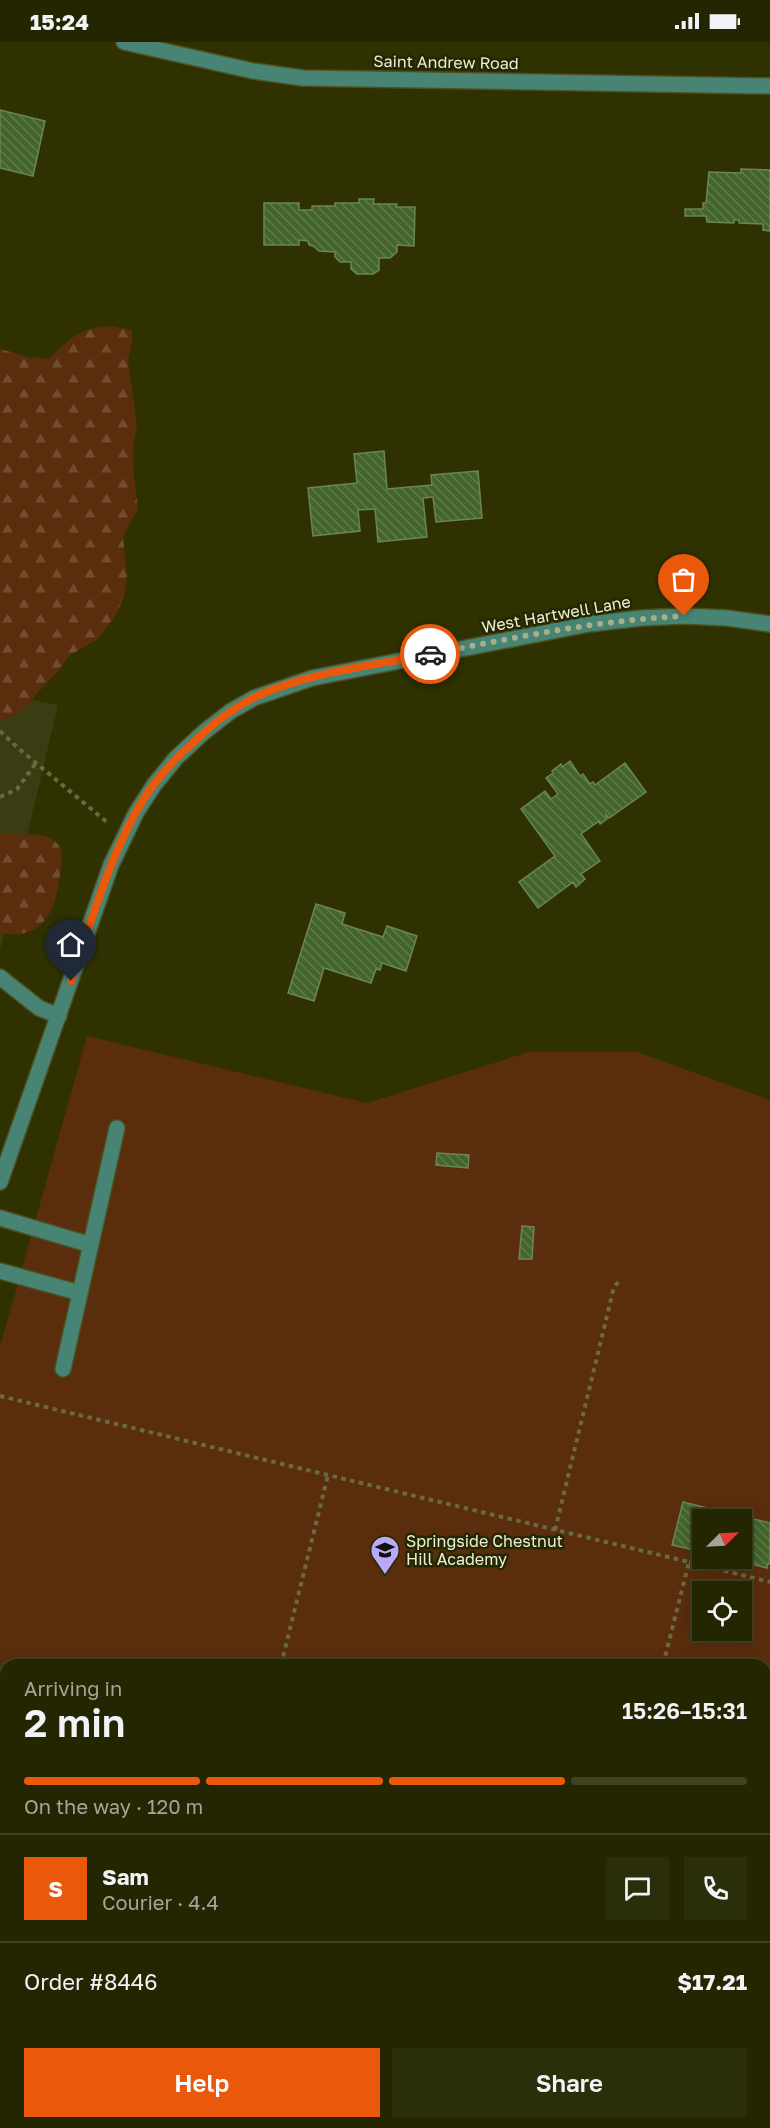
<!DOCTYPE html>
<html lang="en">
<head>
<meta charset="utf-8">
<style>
  :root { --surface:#232600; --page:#2b2e0a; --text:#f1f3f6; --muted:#a3a599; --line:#404322; --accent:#ea580c }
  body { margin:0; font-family:"Golos Text",sans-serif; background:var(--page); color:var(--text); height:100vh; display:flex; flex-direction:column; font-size:22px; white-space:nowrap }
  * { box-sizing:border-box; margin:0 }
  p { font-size:20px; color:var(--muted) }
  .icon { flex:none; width:33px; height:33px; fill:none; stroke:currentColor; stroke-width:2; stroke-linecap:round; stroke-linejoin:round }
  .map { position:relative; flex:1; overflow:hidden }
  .side { position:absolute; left:0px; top:1617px; width:771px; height:470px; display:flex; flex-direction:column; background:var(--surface); border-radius:18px 18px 0 0; box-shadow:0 3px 15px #0003,0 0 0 2px var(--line) }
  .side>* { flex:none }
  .needle { width:39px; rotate:66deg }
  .tools { position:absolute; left:692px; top:1467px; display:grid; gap:12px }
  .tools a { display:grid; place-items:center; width:60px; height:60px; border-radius:0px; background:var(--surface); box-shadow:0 3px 15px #0003,0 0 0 2px var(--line); font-size:30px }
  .pin { position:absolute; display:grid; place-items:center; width:51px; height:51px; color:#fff; margin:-62px -26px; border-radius:50% 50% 50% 0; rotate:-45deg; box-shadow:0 0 6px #0007 }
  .pin .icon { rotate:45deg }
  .courier { position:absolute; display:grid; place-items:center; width:60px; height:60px; margin:-30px; border:4px solid #ea580c; border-radius:50%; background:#fff; color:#222; box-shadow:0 2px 8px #0007 }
  .head em { font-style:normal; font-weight:600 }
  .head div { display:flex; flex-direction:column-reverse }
  .head { display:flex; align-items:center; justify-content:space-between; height:102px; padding:0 24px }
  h1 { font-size:39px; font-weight:600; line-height:45px }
  .bar { display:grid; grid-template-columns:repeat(4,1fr); gap:9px 6px; align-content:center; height:72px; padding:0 24px }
  .bar i { height:8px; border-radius:4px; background:var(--line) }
  .bar .selected { background:var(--accent) }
  .bar p { grid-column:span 4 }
  .line { display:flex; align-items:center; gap:15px; padding:0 24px; border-top:2px solid var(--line) }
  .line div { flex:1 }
  .round { display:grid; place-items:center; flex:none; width:63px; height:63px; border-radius:0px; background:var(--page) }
  .cta { display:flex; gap:12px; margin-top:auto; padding:12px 24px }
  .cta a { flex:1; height:69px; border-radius:0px; background:var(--accent); color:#fff; font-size:24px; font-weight:600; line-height:69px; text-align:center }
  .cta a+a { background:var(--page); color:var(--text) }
  .status { display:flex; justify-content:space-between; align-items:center; height:42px; padding:0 30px; background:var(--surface); direction:ltr }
  .status svg { height:16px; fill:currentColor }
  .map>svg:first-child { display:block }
  .built { fill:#3a3d12 }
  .forest { fill:url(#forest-firs) }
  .park { fill:#5a2d0c; fill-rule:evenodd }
  .building { fill:url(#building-back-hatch); stroke:#6b845a; stroke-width:1.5 }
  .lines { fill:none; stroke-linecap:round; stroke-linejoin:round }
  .minor-casing { stroke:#4d5022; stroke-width:18 }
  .path { stroke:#686b40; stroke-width:4; stroke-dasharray:4.5 4.5; stroke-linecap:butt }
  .minor { stroke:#478473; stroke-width:15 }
  .done { stroke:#aaad8a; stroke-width:6; stroke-dasharray:0 10.8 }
  .route { stroke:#ea580c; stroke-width:8 }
  .labels { text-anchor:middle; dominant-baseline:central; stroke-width:5; stroke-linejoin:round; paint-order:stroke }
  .street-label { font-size:16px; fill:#ecefd5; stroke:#252703 }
  .poi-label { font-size:16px; fill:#ecefd5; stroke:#252703; text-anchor:start }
</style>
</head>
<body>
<div class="status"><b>15:24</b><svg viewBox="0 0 49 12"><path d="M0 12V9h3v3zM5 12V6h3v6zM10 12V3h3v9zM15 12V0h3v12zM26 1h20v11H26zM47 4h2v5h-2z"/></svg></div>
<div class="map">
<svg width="770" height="2086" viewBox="0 0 770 2086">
  <defs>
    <pattern id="forest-firs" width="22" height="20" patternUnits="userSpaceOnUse" patternTransform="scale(1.5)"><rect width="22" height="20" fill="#5a2d0c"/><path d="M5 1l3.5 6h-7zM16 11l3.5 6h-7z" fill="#724c2e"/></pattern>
    <pattern id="building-back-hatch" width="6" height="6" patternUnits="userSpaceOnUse" patternTransform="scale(1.5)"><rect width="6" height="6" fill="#44652a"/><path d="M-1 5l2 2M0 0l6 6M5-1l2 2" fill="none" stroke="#5f7b48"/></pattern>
  </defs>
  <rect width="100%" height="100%" fill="#2f3200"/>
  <path class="built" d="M0,652L58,663L0,908Z
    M0,2060L6,2061V2080H84L107,2086H0Z"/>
  <path class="forest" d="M112,284L132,288V298L128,319L137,383L133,404V426L138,468L132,476L123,495L127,534L124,554L116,573L98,597L70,613L58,629L20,670L0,680V307L28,315L49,317C72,295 78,286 112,284Z
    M0,792C13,793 45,790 55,799C66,810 61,821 60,833C56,868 42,901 0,890Z"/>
  <path class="park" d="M87,994L367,1061L529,1010H637L770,1058V2086H436L413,2081L765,2080V1623H6V1982L0,1980V1305ZM702,1478H741V1516H702ZM702,1550H741V1588H702Z"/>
  <path class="building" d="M0,68L45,79L33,134L0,126Z
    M741,127L770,128V189L763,188V182L739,181V178H734V181L707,180L706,174H685V167H703V161H706L709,130L741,131Z
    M359,157H374L373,162H397L396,165H415L414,204L397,203V210L390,216H379V228L373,232H357L351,227V220H340L335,215V210L319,209L313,204L309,203L308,199L299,198V203H264V161H299V168H312V164H335V161H359Z
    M384,409L387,447L432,443L431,433L478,429L482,476L436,480L433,455L423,456L427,495L378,500L375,467L358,468L360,489L313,494L308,446L357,441L354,412Z
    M570,719L580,734L583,732L590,742L593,740L595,743L625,721L646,750L609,776L606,773L607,777L600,782L599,779L581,792L600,819L581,832L585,837L576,845L573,840L538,866L519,840L555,814L521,767L545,749L551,757L558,752L546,736L553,731L552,729L561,722L562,725Z
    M316,862L345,871L342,882L383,895L387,884L417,894L406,929L382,921L380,928L376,927L371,941L324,926L314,959L288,951Z
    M437,1111L469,1113L468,1126L436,1123Z
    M522,1184L534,1185L532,1217H519Z
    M683,1460L770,1481V1522L768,1521L767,1526L729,1516H741V1478H702V1510L672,1503Z"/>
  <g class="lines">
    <g class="minor-casing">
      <path id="minor" d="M124,0L253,29L303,36L770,44
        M0,935L39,966L59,974
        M0,1140L111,823L136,771L154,743L176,716L204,690L231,669L254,656L312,636L589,582L642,576L684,574L727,576L770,582
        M0,1176L91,1203
        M0,1229L80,1251
        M63,1327L117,1086
        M0,2026L6,2027
        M225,2080L248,2086"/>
    </g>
    <path class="path" d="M0,689L18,706L108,781
      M0,755L17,747L36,721
      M0,1354L689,1520L663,1623
      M555,1488L614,1245L621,1237
      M689,1520L770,1540
      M281,1623L328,1433
      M551,2086L552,2080"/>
    <use href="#minor" class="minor"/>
  </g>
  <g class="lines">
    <path class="done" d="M430,612C514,596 598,578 684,574"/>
    <path class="route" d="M71,939C92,877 115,794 154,742C166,726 180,712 195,699C212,682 232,667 253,656C308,630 372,624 430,612"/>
  </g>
  <defs>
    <g id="school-pin" transform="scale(1.5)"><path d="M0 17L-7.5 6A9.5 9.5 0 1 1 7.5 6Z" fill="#baaaf6" stroke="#252703"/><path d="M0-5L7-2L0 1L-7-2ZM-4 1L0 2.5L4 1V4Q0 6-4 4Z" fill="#111"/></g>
  </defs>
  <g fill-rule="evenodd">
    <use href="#school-pin" x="385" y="1508"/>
  </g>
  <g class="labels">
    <g class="street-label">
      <text transform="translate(446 20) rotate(1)">Saint Andrew Road</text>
      <text transform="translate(556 572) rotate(-10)">West Hartwell Lane</text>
    </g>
    <g class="poi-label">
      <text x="406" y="1499">Springside Chestnut<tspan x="406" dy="18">Hill Academy</tspan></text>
    </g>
  </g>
</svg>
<div class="tools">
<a><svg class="needle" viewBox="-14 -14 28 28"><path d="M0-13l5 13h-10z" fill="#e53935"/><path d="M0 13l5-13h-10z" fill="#a3a599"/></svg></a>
<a><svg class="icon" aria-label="locate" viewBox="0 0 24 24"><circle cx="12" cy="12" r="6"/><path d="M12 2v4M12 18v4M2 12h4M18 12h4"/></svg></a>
</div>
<div class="pin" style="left:684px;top:574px;background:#ea580c"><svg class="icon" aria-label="bag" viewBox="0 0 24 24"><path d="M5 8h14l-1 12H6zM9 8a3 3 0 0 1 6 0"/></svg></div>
<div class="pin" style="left:71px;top:939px;background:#1f2937"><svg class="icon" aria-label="home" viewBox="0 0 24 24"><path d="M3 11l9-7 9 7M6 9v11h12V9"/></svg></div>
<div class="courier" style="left:430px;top:612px"><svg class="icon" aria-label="car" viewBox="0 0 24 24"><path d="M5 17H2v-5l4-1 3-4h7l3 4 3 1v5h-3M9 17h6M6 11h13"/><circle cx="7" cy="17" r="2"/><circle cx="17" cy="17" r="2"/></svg></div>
<section class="side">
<div class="head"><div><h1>2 min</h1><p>Arriving in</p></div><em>15:26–15:31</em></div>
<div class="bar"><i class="selected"></i><i class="selected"></i><i class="selected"></i><i></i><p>On the way · 120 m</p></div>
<div class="line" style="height:108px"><b class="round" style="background:var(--accent);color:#fff">S</b><div><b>Sam</b><p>Courier · 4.4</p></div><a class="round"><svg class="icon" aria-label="chat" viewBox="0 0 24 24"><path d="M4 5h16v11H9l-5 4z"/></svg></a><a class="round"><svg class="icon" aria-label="phone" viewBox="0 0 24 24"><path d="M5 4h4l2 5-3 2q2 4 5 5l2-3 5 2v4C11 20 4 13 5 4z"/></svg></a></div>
<div class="line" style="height:78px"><div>Order #8446</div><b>$17.21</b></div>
<div class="cta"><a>Help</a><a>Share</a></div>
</section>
</div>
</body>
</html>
